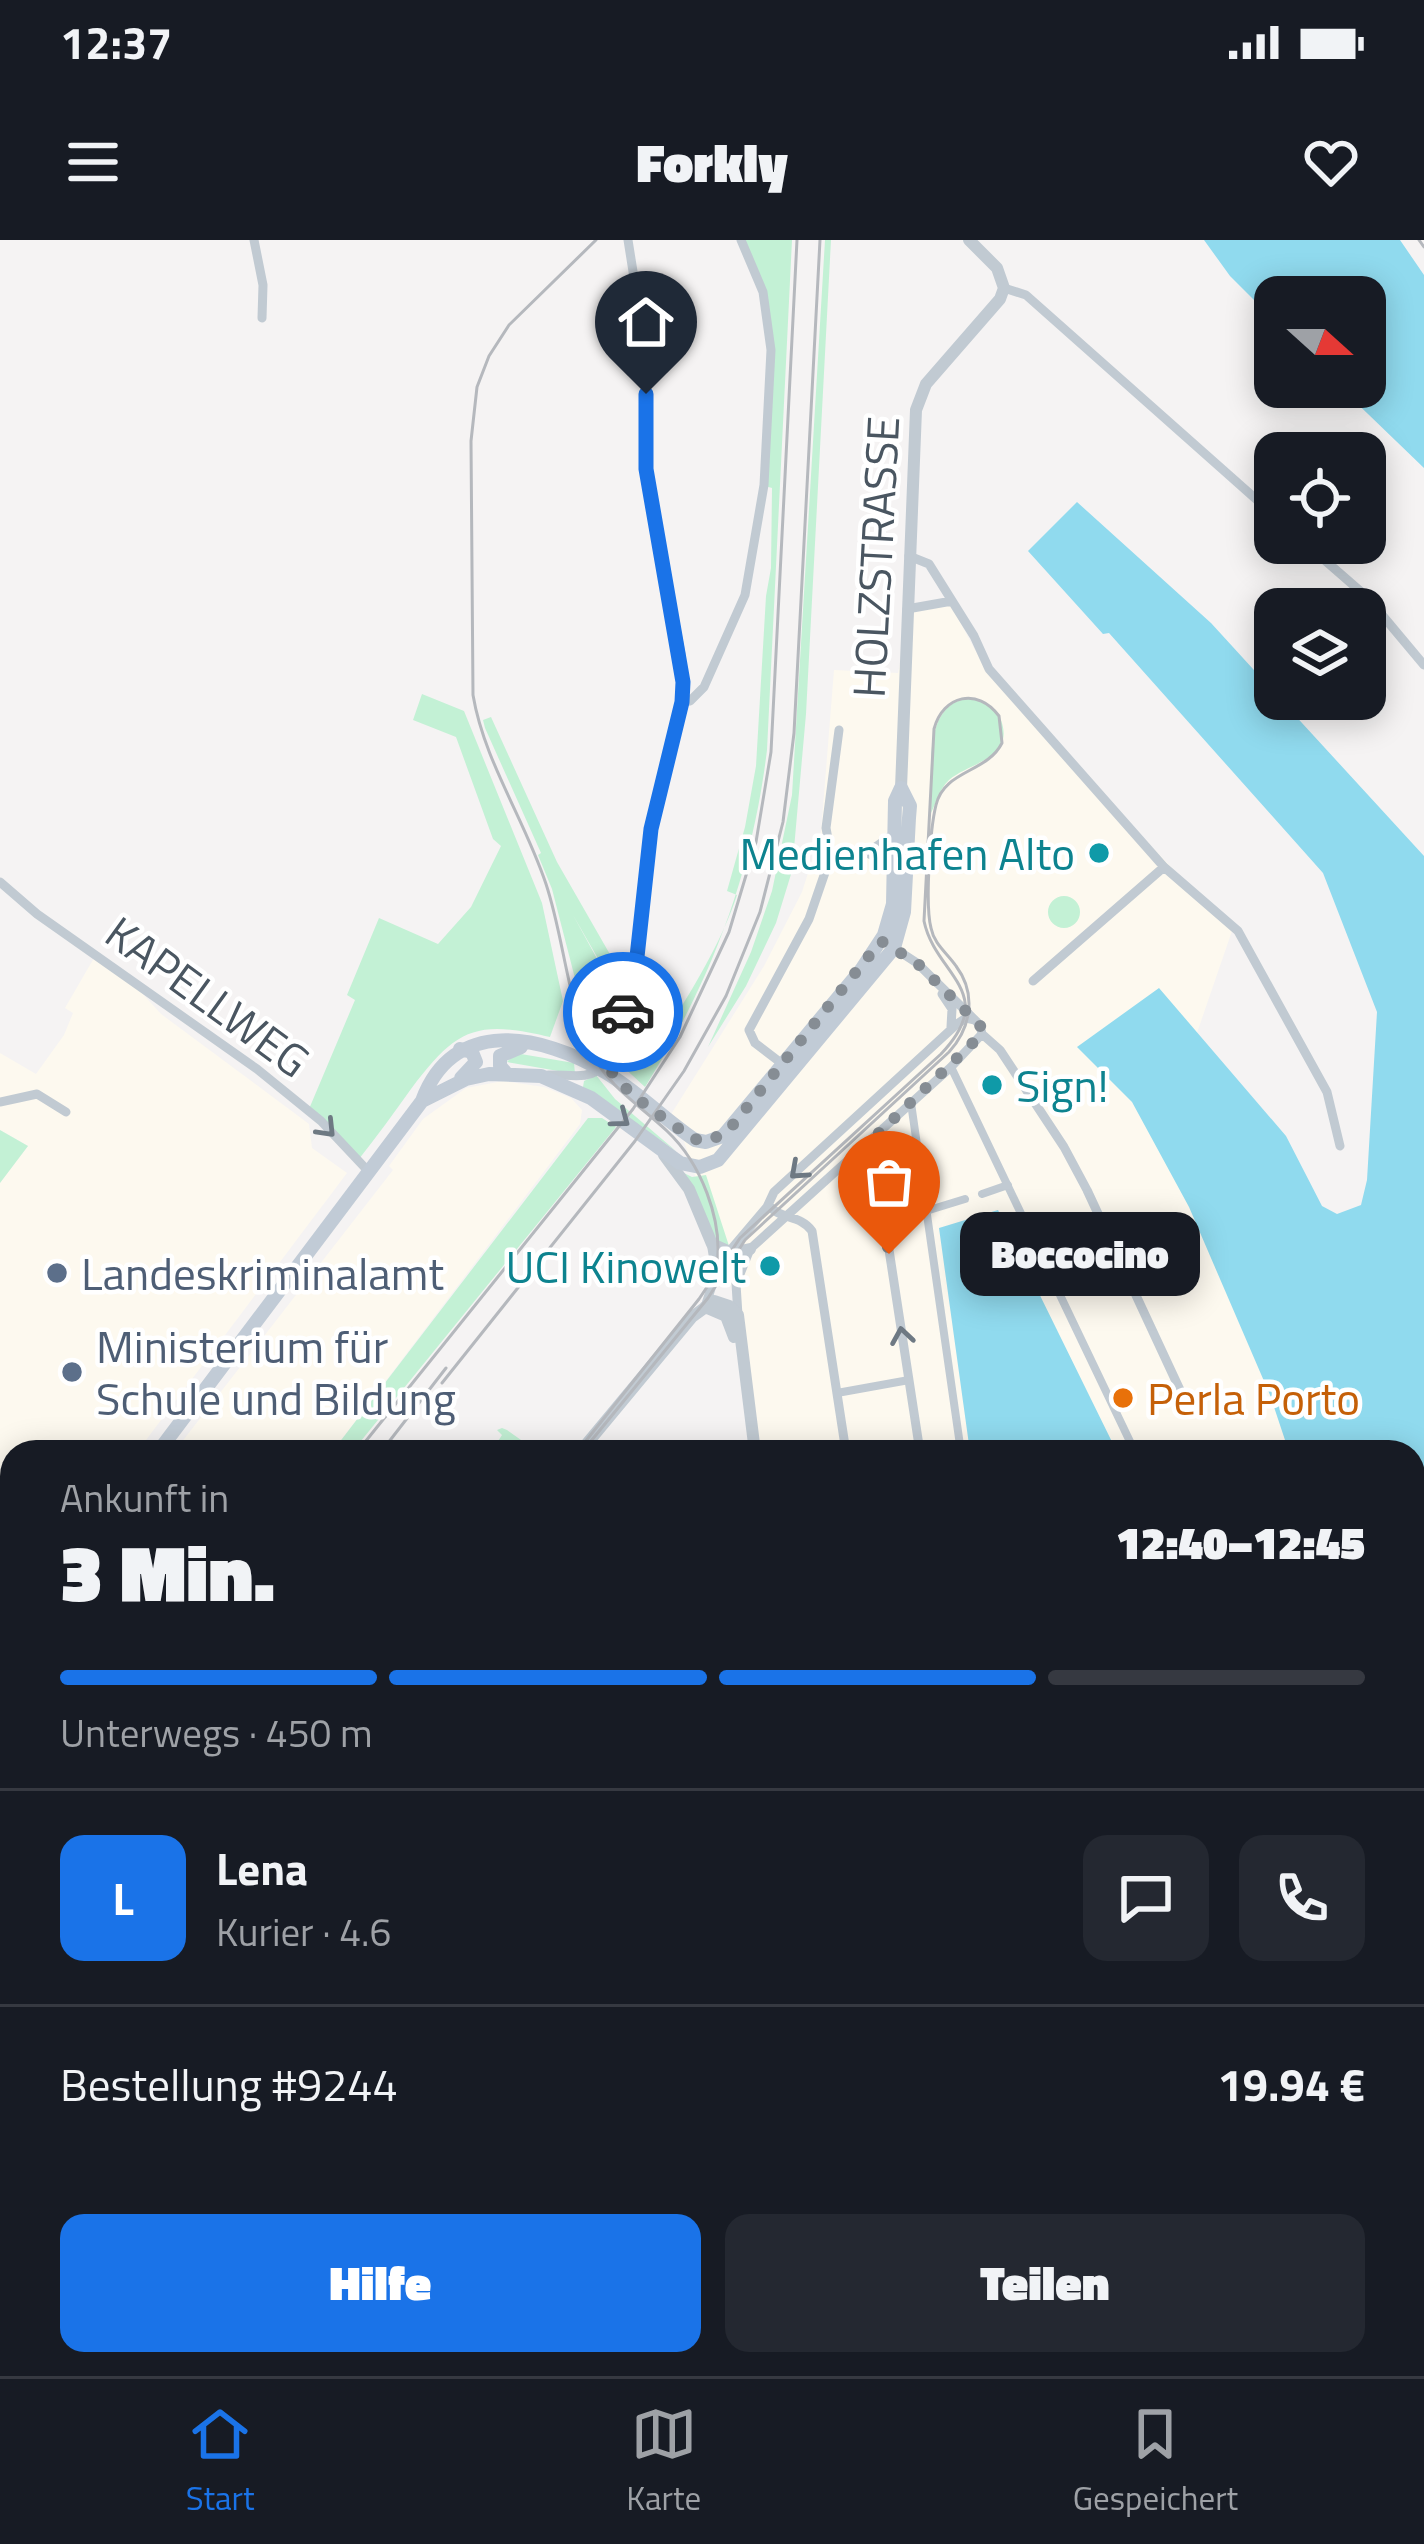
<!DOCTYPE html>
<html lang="de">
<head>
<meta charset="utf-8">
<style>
  :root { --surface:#171b24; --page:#242831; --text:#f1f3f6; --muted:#9ea1a6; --line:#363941; --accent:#1a73e8 }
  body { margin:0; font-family:"Titillium Web",sans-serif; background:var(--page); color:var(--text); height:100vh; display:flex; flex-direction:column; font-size:45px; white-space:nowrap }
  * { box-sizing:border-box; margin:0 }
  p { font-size:39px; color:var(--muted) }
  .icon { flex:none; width:66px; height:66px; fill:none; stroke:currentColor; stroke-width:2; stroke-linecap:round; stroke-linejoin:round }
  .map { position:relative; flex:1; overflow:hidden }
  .side { position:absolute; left:0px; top:1200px; width:1425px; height:936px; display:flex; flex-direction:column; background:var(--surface); border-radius:36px 36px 0 0; box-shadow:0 6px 30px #0003 }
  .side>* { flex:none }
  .needle { width:78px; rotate:111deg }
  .tools { position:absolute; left:1254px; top:36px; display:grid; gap:24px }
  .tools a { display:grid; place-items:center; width:132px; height:132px; border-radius:24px; background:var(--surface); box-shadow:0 6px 30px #0003; font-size:60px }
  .pin { position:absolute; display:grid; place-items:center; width:102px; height:102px; color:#fff; margin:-123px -51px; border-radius:50% 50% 50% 0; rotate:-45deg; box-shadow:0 0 12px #0007 }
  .pin .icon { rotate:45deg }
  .courier { position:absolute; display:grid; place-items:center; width:120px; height:120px; margin:-60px; border:9px solid #1a73e8; border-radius:50%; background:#fff; color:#222; box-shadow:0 3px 15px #0007 }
  .bubble { position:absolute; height:84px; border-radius:24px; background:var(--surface); box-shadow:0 6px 30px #0003; font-size:39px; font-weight:800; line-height:84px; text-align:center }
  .headline em { font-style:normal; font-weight:800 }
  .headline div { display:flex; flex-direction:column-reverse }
  .headline { display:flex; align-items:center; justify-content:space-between; height:204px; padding:0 60px }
  h1 { font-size:78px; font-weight:800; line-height:90px }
  .bar { display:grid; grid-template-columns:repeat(4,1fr); gap:18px 12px; align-content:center; height:144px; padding:0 60px }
  .bar i { height:15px; border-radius:9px; background:var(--line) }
  .bar .selected { background:var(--accent) }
  .bar p { grid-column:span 4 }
  .line { display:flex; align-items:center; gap:30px; padding:0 60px; border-top:3px solid var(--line) }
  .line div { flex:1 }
  .round { display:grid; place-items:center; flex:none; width:126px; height:126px; border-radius:24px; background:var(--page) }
  .button { display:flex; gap:24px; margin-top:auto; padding:24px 60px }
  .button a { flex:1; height:138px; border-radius:24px; background:var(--accent); color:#fff; font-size:48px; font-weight:800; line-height:138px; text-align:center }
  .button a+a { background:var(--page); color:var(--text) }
  .status { display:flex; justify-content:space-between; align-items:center; height:84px; padding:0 60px; background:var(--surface); direction:ltr }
  .status svg { height:33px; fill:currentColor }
  header { display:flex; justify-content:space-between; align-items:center; height:156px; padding:0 60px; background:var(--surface); font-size:54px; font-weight:800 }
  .tab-bar { display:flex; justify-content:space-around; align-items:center; height:168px; border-top:3px solid var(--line); background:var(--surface); font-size:33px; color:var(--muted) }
  .tab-bar a { display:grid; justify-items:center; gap:6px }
  .tab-bar .selected { color:var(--accent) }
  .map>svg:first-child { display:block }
  .commercial { fill:#fdf9ef }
  .green { fill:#c3f1d5 }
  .water { fill:#90daee }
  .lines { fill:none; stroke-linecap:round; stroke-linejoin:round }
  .trunk-tunnel { stroke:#caccce; stroke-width:15; stroke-dasharray:15 8; stroke-linecap:butt }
  .pedestrian { stroke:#c1cad2; stroke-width:8 }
  .minor { stroke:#c1cad2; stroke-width:9 }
  .tertiary { stroke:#c1cad2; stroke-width:12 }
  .secondary { stroke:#c1cbd6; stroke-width:14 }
  .primary { stroke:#b3c2d1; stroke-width:15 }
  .tram { stroke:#b5b8bd; stroke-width:3 }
  .rail { stroke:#b5b8bd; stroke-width:3 }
  .oneway { stroke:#6e7984 }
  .oneway2 { stroke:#6e7983 }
  .done { stroke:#868d94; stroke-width:12; stroke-dasharray:0 21.6 }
  .route { stroke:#1a73e8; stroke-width:15 }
  .culture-dot { fill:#0f9aa8; stroke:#fff; stroke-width:4.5 }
  .service-dot { fill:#5c6f8a; stroke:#fff; stroke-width:4.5 }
  .food-dot { fill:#e8710a; stroke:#fff; stroke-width:4.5 }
  .labels { text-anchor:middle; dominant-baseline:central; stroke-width:9; stroke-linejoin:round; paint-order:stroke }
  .street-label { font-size:45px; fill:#4a5661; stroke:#fff }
  .culture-label { font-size:45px; fill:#0d838f; stroke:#fff; text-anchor:end }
  .service-label { font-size:45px; fill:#4e5e75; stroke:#fff; text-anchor:start }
  .food-label { font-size:45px; fill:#c56008; stroke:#fff; text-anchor:start }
</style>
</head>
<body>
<div class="status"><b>12:37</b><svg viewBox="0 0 49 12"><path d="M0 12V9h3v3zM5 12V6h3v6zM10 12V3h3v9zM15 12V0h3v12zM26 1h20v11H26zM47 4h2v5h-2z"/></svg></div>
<header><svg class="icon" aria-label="menu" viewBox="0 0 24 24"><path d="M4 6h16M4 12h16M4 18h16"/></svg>Forkly<svg class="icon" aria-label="heart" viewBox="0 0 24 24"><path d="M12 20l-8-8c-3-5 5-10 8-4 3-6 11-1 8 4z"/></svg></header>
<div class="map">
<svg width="1424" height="2136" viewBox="0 0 1424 2136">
  <rect width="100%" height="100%" fill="#f5f3f3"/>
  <path class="commercial" d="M948,360L988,434L1232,691L1188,819L1311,1212H760L739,1070L678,883L670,876L764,726L802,652L821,592L834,430L898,433L911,370Z
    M94,718L140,751L161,774L309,884L312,908L347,933L137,1212H12L9,1379L0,1372V943L28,906L0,890V813L36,834L64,795L73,773L65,768Z
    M503,841L544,847L571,858L582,870L580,884L332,1212H174L393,930L389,926L423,879L466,848Z
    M0,1443L12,1452V1656L0,1672Z
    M12,1721V1789L0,1804V1737Z
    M354,2124H685L694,2136H384Z"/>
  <path class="green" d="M743,0H792L767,510C752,634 711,742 645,847L619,823L622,805L632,784L648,803L660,800C689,756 721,704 737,655L727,651L745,587L756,526L766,356L771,328L772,248L765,246L769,83Z
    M825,0H831L806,474L792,631L776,683L746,746L708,807L751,712L772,651L792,555Z
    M422,454L464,471L542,663L563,761L550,797C475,779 456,789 411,849C394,873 377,896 359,919L309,869L355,760L347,755L379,678L438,704L471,667L501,606L493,599L456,497L413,480Z
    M970,458C984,460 995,466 1001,480C1015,519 970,522 949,540C939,549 936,564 931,573C933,535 920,463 970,458Z
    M491,477L557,622L623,737L616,750L573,675L617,755L596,797L587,785L552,649L538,615L541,613L485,488L483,480Z
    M1048 672a16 16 0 1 1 32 0a16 16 0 1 1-32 0Z
    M515,813L574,823L575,834L507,822Z
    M596,835L615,859L676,911L583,847L584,841Z
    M588,878H602L616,887L352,1212H332Z
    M0,890L28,906L0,943Z
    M684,933L692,937L706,935L729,1006L714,1000Z
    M502,1188L507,1190L538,1212H491L502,1195L497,1190Z
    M1424,1586V1683L1413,1700V1600Z
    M799,2124H838L850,2136H791Z
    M1097,2124H1257L1256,2136H1099Z"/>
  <path class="water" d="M1204,0H1400L1424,35V228L1340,147H1365V57H1275V81L1230,36Z
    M1077,262L1211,383L1275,453V459H1280L1424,616V1452L1413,1465V1212H1289L1270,1155L1189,967L1132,862L1077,807L1159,748L1286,896L1322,966L1337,974L1361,965L1367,940L1377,772L1323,633L1109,393L1103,394L1028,311Z
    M998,970L1117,1212H970L939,988Z
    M1424,1701V2136H1267L1268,2124H1413V1718Z"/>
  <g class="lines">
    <path class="trunk-tunnel" d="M845,2124L856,2136
      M862,2124L874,2136
      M885,2124L894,2136
      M905,2124L914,2136"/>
    <path class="pedestrian" d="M951,827L1135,1212
      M911,863L961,1212
      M982,954L1008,945
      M926,971L965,959
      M1049,1016L1106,989
      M837,1153L909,1140"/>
    <path class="minor" d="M254,0L263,45L262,78
      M1004,48L1026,55L1275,276
      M1305,303L1367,357L1424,425
      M909,316L929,324L974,396L989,429L1164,627L1238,691L1327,852L1340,906
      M907,369L952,361
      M682,462L690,461L704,447L745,355L764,245L771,110L763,52L741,0
      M867,613L894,594
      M831,615L867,613L894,626
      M0,642L37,674L257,829L321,881L369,932
      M894,708L917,723L980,785L982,794L1000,810L1064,907L1087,950L1187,1165
      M1033,741L1164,627
      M942,754L952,769L951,787
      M579,819L596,815L609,801L631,754L651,589L682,462L681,414L646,229L645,107L628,0
      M785,826L755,803L749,790L809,679L831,615L826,588L839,490
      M548,835C578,834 605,846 609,801
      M0,862L37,854L66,872
      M859,912L874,927L878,938L920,1212
      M769,965C779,980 800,974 812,991L846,1212
      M728,1013L767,967L774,952L957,784L966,778L975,780
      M705,1067L716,1033L711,1002
      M738,1075L736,1044L750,1009L951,827L982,794
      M0,2092L12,2088
      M318,2124L352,2136
      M730,2124L737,2136
      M989,2124L990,2136
      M235,2136L246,2124"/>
    <path class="tertiary" d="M901,548L916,170L926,144L1000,59L1004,48L997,28L969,0
      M664,915L689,949L712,1004L732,1013L750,1009
      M705,1067L726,1076L734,1097
      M580,1212L692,1077L714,1061L729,1066L738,1075L755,1212
      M0,1904L12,1917
      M57,2125L66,2128L72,2124
      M770,2136L778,2124
      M785,2136L793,2124"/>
    <path class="secondary" d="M460,809L472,812L476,822L461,838
      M506,833L500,826V816L521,807
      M422,861L466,839L489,834L541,836L591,858L680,923L700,927L718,920L894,708L904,672L909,578L910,566L901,548
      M158,1212L422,861C453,776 541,794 605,832C637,851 664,879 695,900L706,902L723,896L861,730L884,695L893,664L895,561L901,548"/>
    <path class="primary" d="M0,1396L12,1407
      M0,1432L12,1439"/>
    <path class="tram" d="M596,0L509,85L489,116L477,147L471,201L473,455C484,521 525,580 546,644C564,698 567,761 592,813C609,848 640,865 667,891C701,923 723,980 717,1025
      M577,1212L699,1059L740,998L941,814C1000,752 935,735 924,681L934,489C943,455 978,447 999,476L1002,503C987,533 944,530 936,565C930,589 925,665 931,688C934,704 947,713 956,726C977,754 971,788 949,812L745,1000L708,1058L582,1212
      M0,1900L12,1914
      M338,2124L368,2136
      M48,2136L55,2124"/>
    <path class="rail" d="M1419,0L1424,7
      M442,1143L635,901L684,831L726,756L760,672L783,582L794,493L820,0
      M357,1212L633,869L680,797L729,692L756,602L771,512L797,0
      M381,1212L446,1128
      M0,1682L12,1666
      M0,1721L12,1705"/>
  </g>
  <defs><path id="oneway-chevron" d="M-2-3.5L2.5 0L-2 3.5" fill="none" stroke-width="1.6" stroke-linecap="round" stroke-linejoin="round" transform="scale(3)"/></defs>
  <use class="oneway" href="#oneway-chevron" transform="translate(621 879) rotate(37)"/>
  <g class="oneway2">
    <use href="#oneway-chevron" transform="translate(327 889) rotate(46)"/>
    <use href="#oneway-chevron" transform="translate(798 931) rotate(138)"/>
    <use href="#oneway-chevron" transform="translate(902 1096) rotate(-99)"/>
  </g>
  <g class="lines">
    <path class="done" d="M623,772C616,787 607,801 607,818C606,843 672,883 692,898L706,902L727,892L881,701L917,723L980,785L982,794L859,912L876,932L889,1014"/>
    <path class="route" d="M623,772L635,735L651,589L682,462L683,442L646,229V154"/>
  </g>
  <g class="culture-dot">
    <circle cx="1099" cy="613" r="12"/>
    <circle cx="992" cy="845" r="12"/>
    <circle cx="770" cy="1026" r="12"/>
  </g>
  <g class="service-dot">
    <circle cx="57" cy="1033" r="12"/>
    <circle cx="72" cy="1132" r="12"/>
  </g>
  <circle class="food-dot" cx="1123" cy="1158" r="12"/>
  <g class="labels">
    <g class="street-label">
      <text transform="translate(875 317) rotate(-87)">HOLZSTRASSE</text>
      <text transform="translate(208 756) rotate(36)">KAPELLWEG</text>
    </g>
    <g class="culture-label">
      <text x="1075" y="613">Medienhafen Alto</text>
      <text x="1016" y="845" text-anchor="start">Sign!</text>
      <text x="746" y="1026">UCI Kinowelt</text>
    </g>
    <g class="service-label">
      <text x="81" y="1033">Landeskriminalamt</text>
      <text x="96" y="1106">Ministerium für<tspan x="96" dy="52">Schule und Bildung</tspan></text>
    </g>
    <g class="food-label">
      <text x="1147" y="1158">Perla Porto</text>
    </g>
  </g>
</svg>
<div class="tools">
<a><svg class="needle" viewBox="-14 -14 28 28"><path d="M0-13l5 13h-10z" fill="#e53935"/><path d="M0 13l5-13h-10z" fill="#9ea1a6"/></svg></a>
<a><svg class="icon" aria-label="locate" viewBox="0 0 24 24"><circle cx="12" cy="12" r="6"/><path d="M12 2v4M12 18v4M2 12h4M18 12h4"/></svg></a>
<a><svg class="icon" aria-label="layers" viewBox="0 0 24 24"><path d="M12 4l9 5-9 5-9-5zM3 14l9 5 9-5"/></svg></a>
</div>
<div class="pin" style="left:889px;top:1014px;background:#ea580c"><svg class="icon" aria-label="bag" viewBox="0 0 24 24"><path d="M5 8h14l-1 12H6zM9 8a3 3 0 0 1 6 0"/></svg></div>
<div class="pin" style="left:646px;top:154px;background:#1f2937"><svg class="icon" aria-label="home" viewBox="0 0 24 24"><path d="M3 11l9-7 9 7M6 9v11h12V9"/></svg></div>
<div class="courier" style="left:623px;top:772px"><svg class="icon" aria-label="car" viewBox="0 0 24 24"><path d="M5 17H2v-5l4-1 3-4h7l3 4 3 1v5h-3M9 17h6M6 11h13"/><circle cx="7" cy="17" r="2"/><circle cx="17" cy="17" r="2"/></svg></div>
<div class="bubble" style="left:960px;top:972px;width:240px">Boccocino</div>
<section class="side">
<div class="headline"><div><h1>3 Min.</h1><p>Ankunft in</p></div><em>12:40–12:45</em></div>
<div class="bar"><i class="selected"></i><i class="selected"></i><i class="selected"></i><i></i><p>Unterwegs · 450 m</p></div>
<div class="line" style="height:216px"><b class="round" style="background:var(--accent);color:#fff">L</b><div><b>Lena</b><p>Kurier · 4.6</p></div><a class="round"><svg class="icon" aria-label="chat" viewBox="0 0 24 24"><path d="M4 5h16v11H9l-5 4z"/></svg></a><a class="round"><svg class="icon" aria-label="phone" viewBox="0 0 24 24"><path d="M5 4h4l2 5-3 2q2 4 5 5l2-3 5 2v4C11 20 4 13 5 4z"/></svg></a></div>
<div class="line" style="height:156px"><div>Bestellung #9244</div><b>19.94 €</b></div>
<div class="button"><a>Hilfe</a><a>Teilen</a></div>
</section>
</div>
<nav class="tab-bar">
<a class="selected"><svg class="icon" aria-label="home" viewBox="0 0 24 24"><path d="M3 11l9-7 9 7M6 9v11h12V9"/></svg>Start</a>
<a><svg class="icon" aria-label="map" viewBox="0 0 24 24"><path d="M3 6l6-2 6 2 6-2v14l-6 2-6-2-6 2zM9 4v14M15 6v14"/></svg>Karte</a>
<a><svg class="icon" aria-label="saved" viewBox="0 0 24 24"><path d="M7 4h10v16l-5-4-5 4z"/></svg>Gespeichert</a>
</nav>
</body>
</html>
